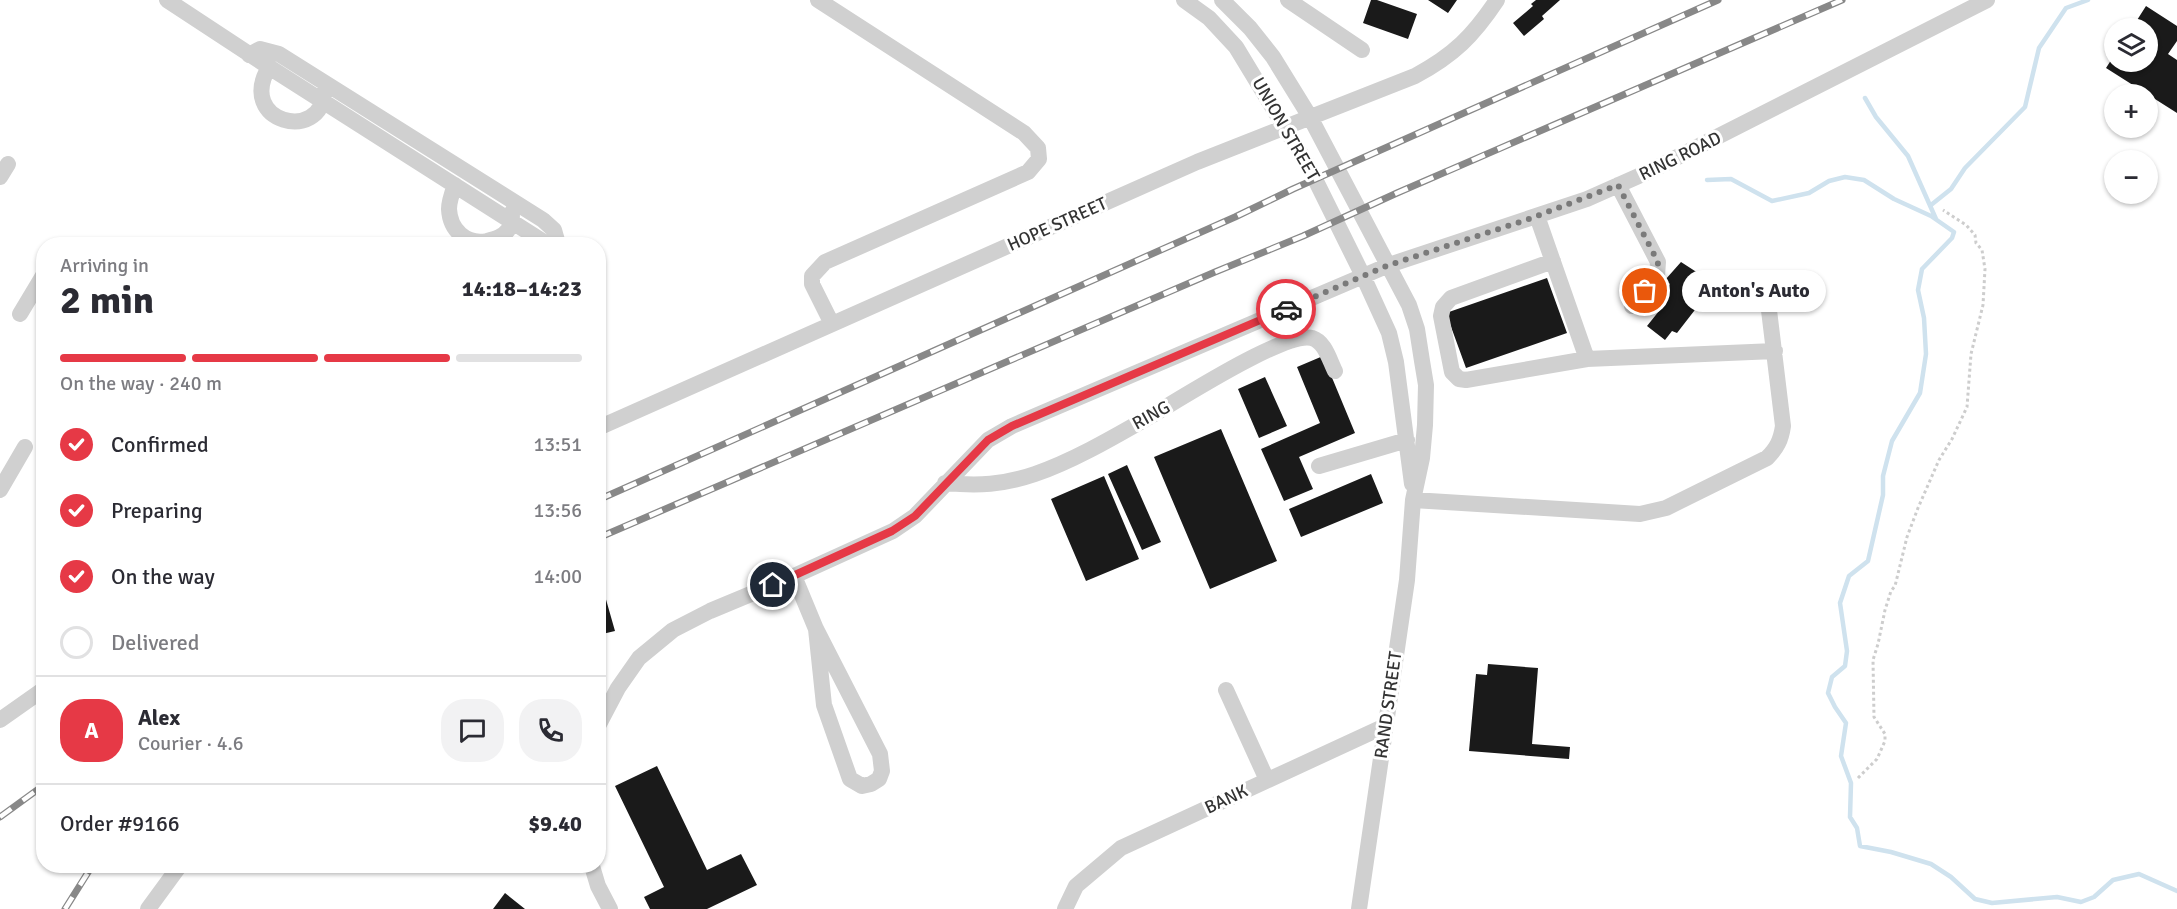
<!DOCTYPE html>
<html lang="en">
<head>
<meta charset="utf-8">
<style>
  :root { --surface:#fff; --page:#f2f2f3; --text:#2b2b33; --muted:#7c7c81; --line:#e1e1e2; --accent:#e63946 }
  body { margin:0; font-family:Signika,sans-serif; background:var(--page); color:var(--text); height:100vh; display:flex; flex-direction:column; font-size:22px; white-space:nowrap }
  * { box-sizing:border-box; margin:0 }
  p { font-size:20px; color:var(--muted) }
  .icon { flex:none; width:33px; height:33px; fill:none; stroke:currentColor; stroke-width:2; stroke-linecap:round; stroke-linejoin:round }
  .map { position:relative; flex:1; overflow:hidden }
  .details { position:absolute; left:36px; top:237px; width:570px; height:636px; display:flex; flex-direction:column; background:var(--surface); border-radius:24px; box-shadow:0 2px 4px #0004 }
  .details>* { flex:none }
  .buttons { position:absolute; left:2104px; top:18px; display:grid; gap:12px }
  .buttons a { display:grid; place-items:center; width:54px; height:54px; border-radius:50%; background:var(--surface); box-shadow:0 2px 4px #0004; font-size:30px }
  .pin { position:absolute; display:grid; place-items:center; width:51px; height:51px; color:#fff; margin:-26px; border:3px solid #fff; border-radius:50%; box-shadow:0 2px 6px #0007 }
  .courier { position:absolute; display:grid; place-items:center; width:60px; height:60px; margin:-30px; border:4px solid #e63946; border-radius:50%; background:#fff; color:#222; box-shadow:0 2px 8px #0007 }
  .bubble { position:absolute; height:42px; border-radius:21px; background:var(--surface); box-shadow:0 2px 4px #0004; font-size:20px; font-weight:800; line-height:42px; text-align:center }
  .summary em { font-style:normal; font-weight:800 }
  .summary div { display:flex; flex-direction:column-reverse }
  .summary { display:flex; align-items:center; justify-content:space-between; height:102px; padding:0 24px }
  h1 { font-size:39px; font-weight:800; line-height:45px }
  .bar { display:grid; grid-template-columns:repeat(4,1fr); gap:9px 6px; align-content:center; height:72px; padding:0 24px }
  .bar i { height:8px; border-radius:4px; background:var(--line) }
  .bar .selected { background:var(--accent) }
  .bar p { grid-column:span 4 }
  .line { display:flex; align-items:center; gap:15px; padding:0 24px; border-top:2px solid var(--line) }
  .line div { flex:1 }
  .round { display:grid; place-items:center; flex:none; width:63px; height:63px; border-radius:24px; background:var(--page) }
  ol { padding:0 24px; list-style:none }
  li { display:flex; align-items:center; gap:18px; height:66px }
  li p { margin-inline-start:auto }
  li .icon { padding:6px; border-radius:50%; background:var(--accent); color:#fff; stroke-width:4 }
  li:last-child { color:var(--muted) }
  li i { width:33px; height:33px; border:3px solid var(--line); border-radius:50% }
  .map>svg:first-child { display:block }
  .lines { fill:none; stroke-linecap:round; stroke-linejoin:round }
  .stream { stroke:#cfe2ee; stroke-width:4.5 }
  .building { fill:#1a1a1a }
  .path { stroke:#cdcdcd; stroke-width:3; stroke-dasharray:3 3; stroke-linecap:butt }
  .minor { stroke:#d0d0d0; stroke-width:16 }
  .rail-casing { stroke:#888; stroke-width:7 }
  .rail { stroke:#fff; stroke-width:4.5; stroke-dasharray:14; stroke-linecap:butt }
  .done { stroke:#7a7a7a; stroke-width:6; stroke-dasharray:0 10.8 }
  .route { stroke:#e63946; stroke-width:8 }
  .labels { text-anchor:middle; dominant-baseline:central; stroke-width:6; stroke-linejoin:round; paint-order:stroke }
  .street-label { font-size:18px; fill:#333; stroke:#fff }
</style>
</head>
<body>
<div class="map">
<svg width="2177" height="909" viewBox="0 0 2177 909">
  <rect width="100%" height="100%" fill="#fff"/>
  <g class="lines">
    <path class="stream" d="M1865,98L1876,117L1908,156L1936,219
      M1707,180L1731,179L1772,201L1809,193L1829,181L1845,177L1864,180L1894,199L1931,216L1954,232L1952,238L1922,269L1918,290L1924,318L1926,354L1920,393L1892,441L1883,476V495L1868,561L1849,576L1840,603L1847,651L1845,666L1832,677L1828,693L1835,707L1846,723L1841,756L1851,783L1850,817L1857,828L1860,846L1891,852L1931,864L1951,877L1975,899L1992,903L2057,897L2081,902L2094,897L2113,880L2139,874L2177,891
      M1931,205L1951,189L1965,168L2025,107L2039,48L2066,8L2088,0"/>
  </g>
  <path class="building" d="M1371,0H1377L1417,14L1408,39L1363,23Z
    M1428,0H1457L1448,13Z
    M1536,0H1560L1542,16L1544,19L1524,36L1513,23L1533,6L1531,4Z
    M2146,6L2177,26V41L2168,54L2177,60V113L2106,68L2115,54V62H2148V28H2132Z
    M1681,262L1715,284L1677,333L1672,331L1665,340L1647,326L1667,301L1660,294L1670,284L1665,280Z
    M1547,278L1567,333L1466,368L1446,313Z
    M1323,356L1355,433L1299,457L1313,489L1284,501L1261,449L1320,423L1297,367Z
    M1265,377L1287,426L1259,438L1238,389Z
    M1221,429L1277,561L1210,589L1154,457Z
    M1127,465L1161,542L1142,550L1108,474Z
    M1371,474L1383,503L1301,537L1289,509Z
    M1104,476L1139,559L1086,581L1051,499Z
    M605,596L615,631L598,635V598Z
    M1488,664L1538,668L1532,744L1570,747L1569,759L1469,751L1476,674L1487,675Z
    M657,766L707,870L741,854L757,885L707,909H650L644,897L664,887L615,786Z
    M505,893L525,909H493Z"/>
  <g class="lines">
    <path class="path" d="M1858,778L1877,759L1885,741V734L1874,717L1873,660L1878,644L1885,610L1891,591L1895,586L1907,537L1918,508L1939,460L1952,439L1967,407L1971,354L1983,305L1985,269L1982,250L1976,243L1975,235L1966,225L1943,210"/>
    <path class="minor" d="M167,0L269,67L547,244
      M818,0L1024,133L1038,148L1039,159L1028,172L825,262L812,276V284L832,324
      M1184,0L1209,18L1236,47L1310,169L1363,276L1389,333L1396,362L1412,484
      M1222,0L1250,28L1273,57L1310,117L1409,305L1417,329L1422,361L1426,385L1425,425L1422,458L1413,500L1407,580L1359,909
      M1288,0L1362,50
      M249,55L260,49L279,54L543,220L554,230L558,244
      M269,67C236,123 322,143 324,92
      M0,177L8,164
      M455,185C452,193 449,201 449,209C450,230 466,245 487,241C495,239 503,237 508,230C512,225 512,218 512,212
      M1618,185L1658,262L1657,276L1632,306
      M1537,216L1587,359L1775,351
      M1553,261L1451,298L1443,307L1441,316L1452,372L1459,379L1466,380L1587,359
      M20,314L44,274
      M598,428L1197,162L1415,76C1454,55 1473,36 1497,0
      M1319,466L1407,440
      M945,483C978,486 1003,485 1035,474C1073,461 1114,437 1149,417C1177,401 1285,331 1312,338C1325,342 1329,359 1335,371
      M0,490L25,447
      M1413,500L1640,514L1666,508L1767,458C1777,448 1781,440 1783,426L1768,302
      M794,576L816,629L880,754L882,771L879,779L871,784L862,786L850,779L824,705L816,629
      M1226,690L1267,780
      M0,720L44,689
      M598,726L618,688L639,658L673,630L710,611L794,576L893,531L915,516L988,440L1012,426L1389,265L1587,199L1650,171L1987,0
      M592,866L598,886L610,909
      M148,909L178,868
      M1065,909L1076,886L1121,848L1385,726"/>
    <g class="rail-casing">
      <path id="rail" d="M598,500L1235,217L1293,189L1718,0
        M598,538L1215,272L1303,236L1397,193L1842,0
        M0,817L44,785
        M65,909L92,866"/>
    </g>
    <use href="#rail" class="rail"/>
  </g>
  <g class="lines">
    <path class="done" d="M1286,309L1389,265L1529,219L1618,185L1658,262L1657,276L1645,291"/>
    <path class="route" d="M773,585L892,531L915,516L988,440L1012,426L1286,309"/>
  </g>
  <g class="labels">
    <g class="street-label">
      <text transform="translate(1286 129) rotate(60)">UNION STREET</text>
      <text transform="translate(1680 156) rotate(-26)">RING ROAD</text>
      <text transform="translate(1057 224) rotate(-24)">HOPE STREET</text>
      <text transform="translate(1151 415) rotate(-29)">RING</text>
      <text transform="translate(1388 705) rotate(-82)">RAND STREET</text>
      <text transform="translate(1226 799) rotate(-25)">BANK</text>
    </g>
  </g>
</svg>
<div class="buttons">
<a><svg class="icon" aria-label="layers" viewBox="0 0 24 24"><path d="M12 4l9 5-9 5-9-5zM3 14l9 5 9-5"/></svg></a>
<a>+</a>
<a>−</a>
</div>
<div class="pin" style="left:1645px;top:291px;background:#ea580c"><svg class="icon" aria-label="bag" viewBox="0 0 24 24"><path d="M5 8h14l-1 12H6zM9 8a3 3 0 0 1 6 0"/></svg></div>
<div class="pin" style="left:773px;top:585px;background:#1f2937"><svg class="icon" aria-label="home" viewBox="0 0 24 24"><path d="M3 11l9-7 9 7M6 9v11h12V9"/></svg></div>
<div class="courier" style="left:1286px;top:309px"><svg class="icon" aria-label="car" viewBox="0 0 24 24"><path d="M5 17H2v-5l4-1 3-4h7l3 4 3 1v5h-3M9 17h6M6 11h13"/><circle cx="7" cy="17" r="2"/><circle cx="17" cy="17" r="2"/></svg></div>
<div class="bubble" style="left:1682px;top:270px;width:144px">Anton's Auto</div>
<section class="details">
<div class="summary"><div><h1>2 min</h1><p>Arriving in</p></div><em>14:18–14:23</em></div>
<div class="bar"><i class="selected"></i><i class="selected"></i><i class="selected"></i><i></i><p>On the way · 240 m</p></div>
<ol>
<li><svg class="icon" aria-label="check" viewBox="0 0 24 24"><path d="M5 12l5 5 9-10"/></svg>Confirmed<p>13:51</p></li>
<li><svg class="icon" aria-label="check" viewBox="0 0 24 24"><path d="M5 12l5 5 9-10"/></svg>Preparing<p>13:56</p></li>
<li><svg class="icon" aria-label="check" viewBox="0 0 24 24"><path d="M5 12l5 5 9-10"/></svg>On the way<p>14:00</p></li>
<li><i></i>Delivered</li>
</ol>
<div class="line" style="height:108px"><b class="round" style="background:var(--accent);color:#fff">A</b><div><b>Alex</b><p>Courier · 4.6</p></div><a class="round"><svg class="icon" aria-label="chat" viewBox="0 0 24 24"><path d="M4 5h16v11H9l-5 4z"/></svg></a><a class="round"><svg class="icon" aria-label="phone" viewBox="0 0 24 24"><path d="M5 4h4l2 5-3 2q2 4 5 5l2-3 5 2v4C11 20 4 13 5 4z"/></svg></a></div>
<div class="line" style="height:78px"><div>Order #9166</div><b>$9.40</b></div>
</section>
</div>
</body>
</html>
